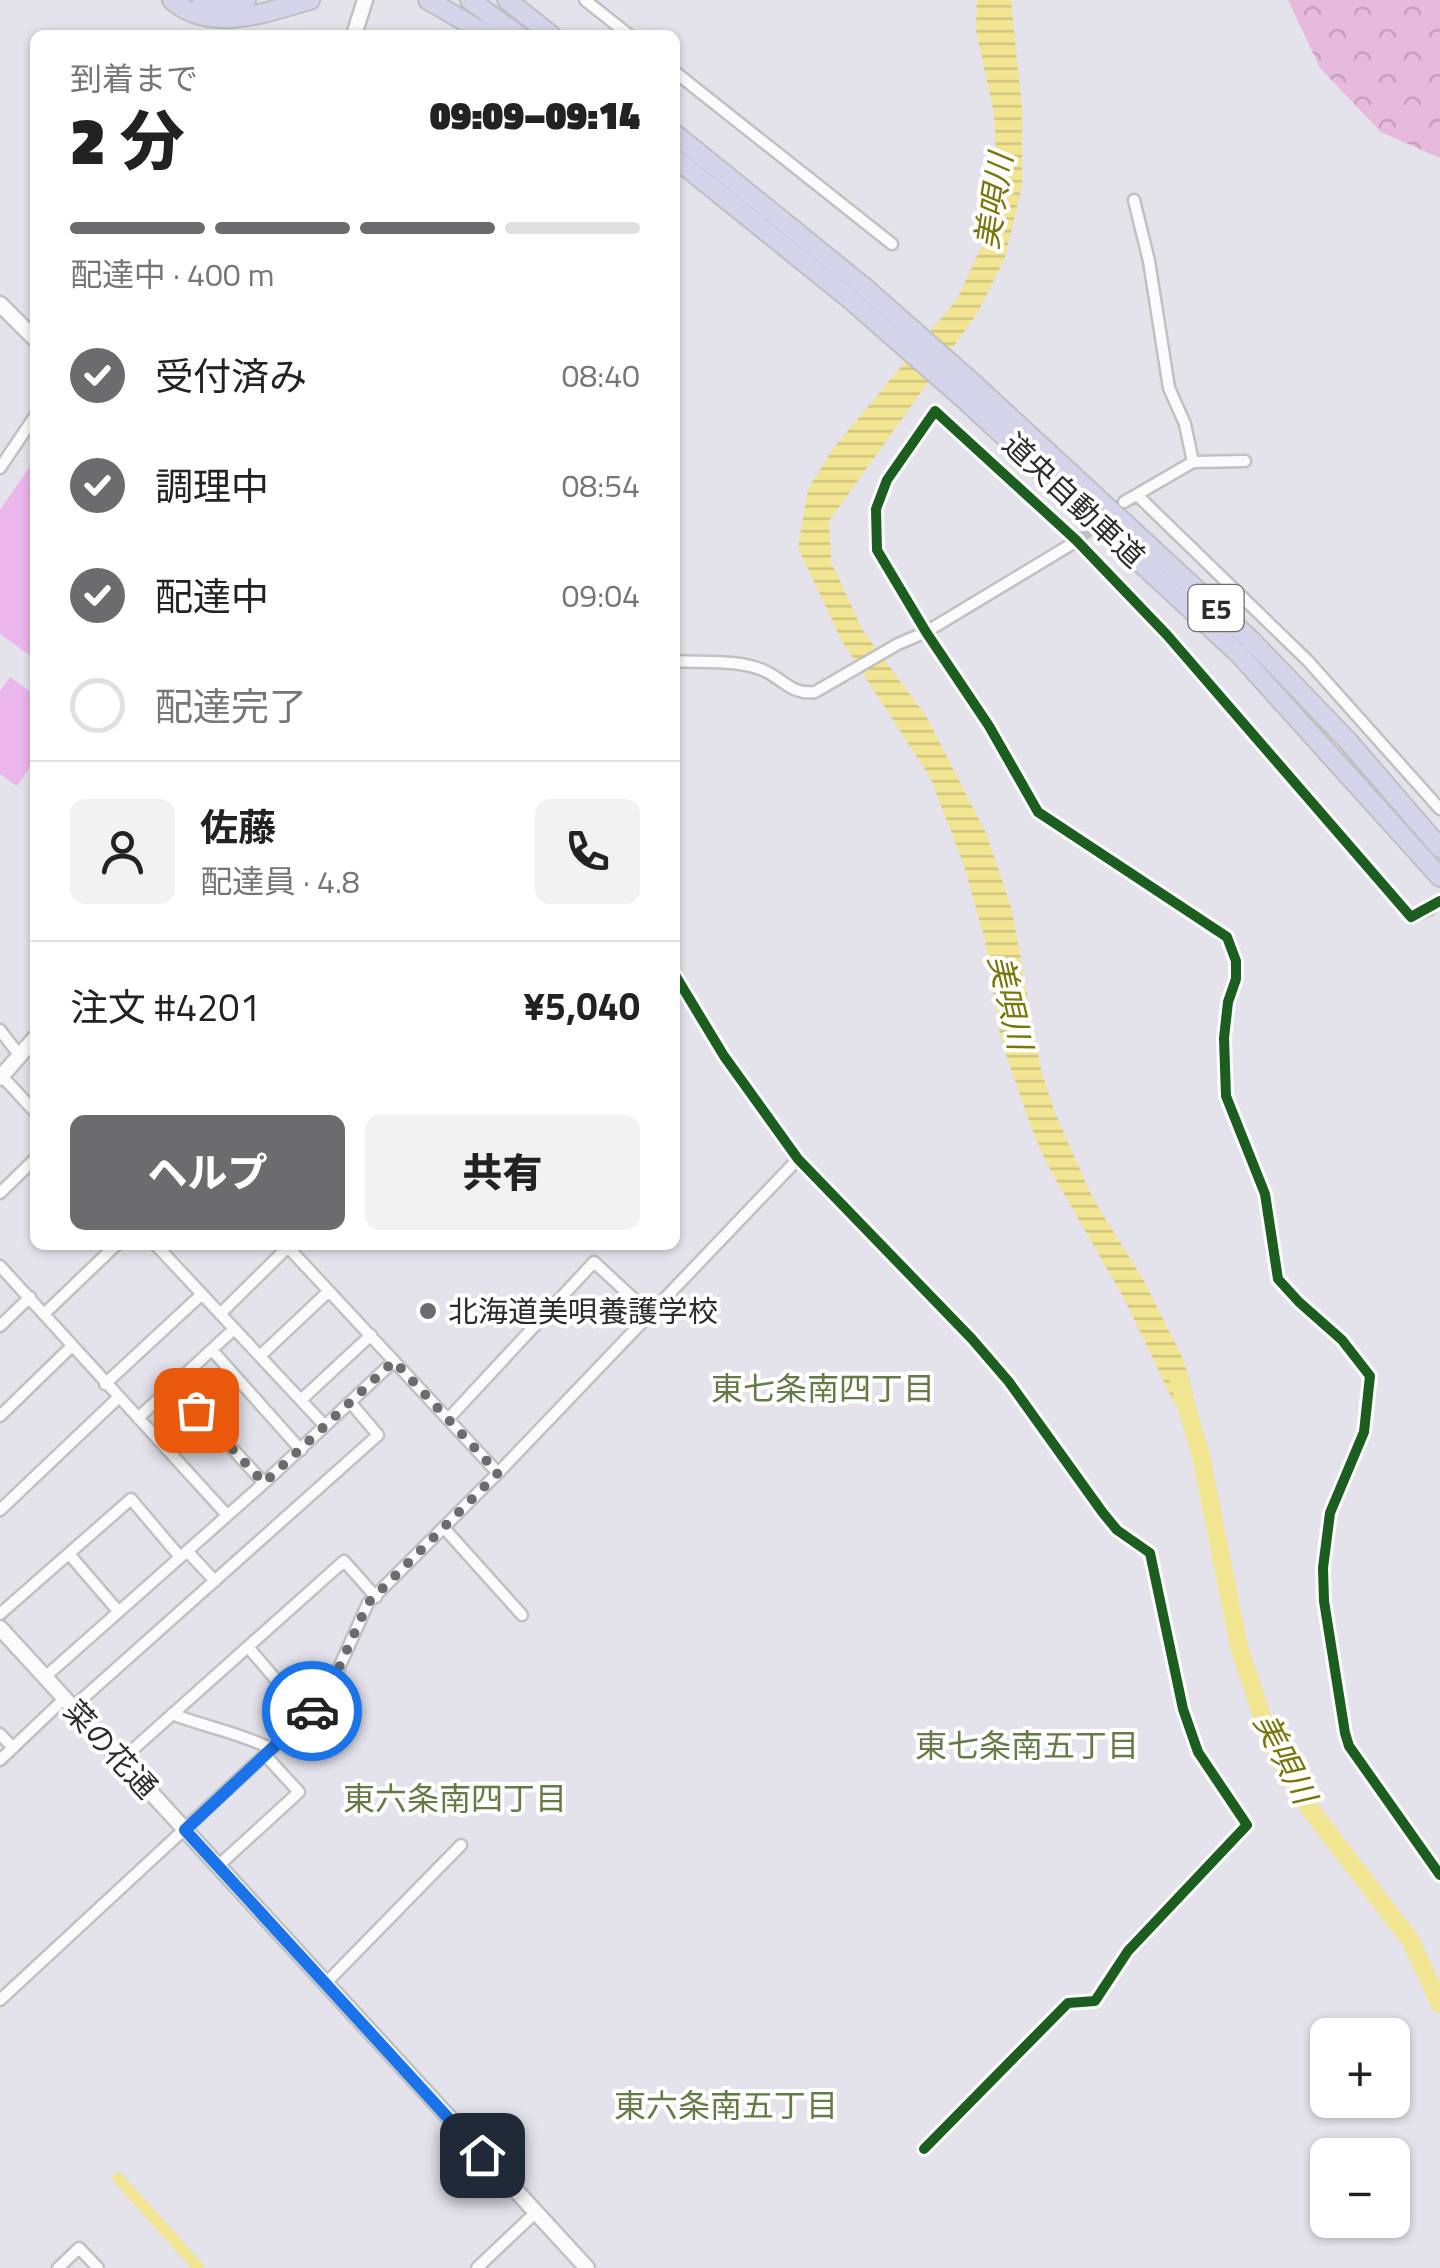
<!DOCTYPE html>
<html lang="ja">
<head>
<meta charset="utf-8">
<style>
  :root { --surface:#fff; --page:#f2f2f2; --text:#222; --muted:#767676; --line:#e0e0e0; --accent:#6c6c6f }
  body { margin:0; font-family:"Titillium Web","Noto Sans JP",sans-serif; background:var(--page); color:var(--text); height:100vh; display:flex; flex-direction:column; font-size:38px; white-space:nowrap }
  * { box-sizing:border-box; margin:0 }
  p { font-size:32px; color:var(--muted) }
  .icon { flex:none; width:55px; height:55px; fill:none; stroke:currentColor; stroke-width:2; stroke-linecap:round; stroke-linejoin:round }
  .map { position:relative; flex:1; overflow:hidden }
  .drawer { position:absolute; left:30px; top:30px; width:650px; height:1220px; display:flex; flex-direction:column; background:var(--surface); border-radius:15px; box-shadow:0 2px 8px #0004 }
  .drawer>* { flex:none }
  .tools { position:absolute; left:1310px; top:2018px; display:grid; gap:20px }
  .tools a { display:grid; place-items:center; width:100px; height:100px; border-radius:15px; background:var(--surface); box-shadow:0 2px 8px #0004; font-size:50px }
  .pin { position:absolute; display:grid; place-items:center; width:85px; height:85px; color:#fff; margin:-42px; border-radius:20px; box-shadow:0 5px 15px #0006 }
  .courier { position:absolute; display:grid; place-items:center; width:100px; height:100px; margin:-50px; border:8px solid #1a73e8; border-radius:50%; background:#fff; color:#222; box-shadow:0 2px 12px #0007 }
  .head em { font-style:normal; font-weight:800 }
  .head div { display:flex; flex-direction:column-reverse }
  .head { display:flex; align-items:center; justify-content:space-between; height:170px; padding:0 40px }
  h1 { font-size:65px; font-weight:800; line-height:75px }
  .bar { display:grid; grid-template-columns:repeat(4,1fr); gap:15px 10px; align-content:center; height:120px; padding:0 40px }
  .bar i { height:12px; border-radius:8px; background:var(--line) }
  .bar .on { background:var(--accent) }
  .bar p { grid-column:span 4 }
  .line { display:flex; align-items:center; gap:25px; padding:0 40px; border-top:2px solid var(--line) }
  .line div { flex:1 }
  .round { display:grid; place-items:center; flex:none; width:105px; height:105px; border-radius:15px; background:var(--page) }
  ol { padding:0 40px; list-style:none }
  li { display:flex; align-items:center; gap:30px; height:110px }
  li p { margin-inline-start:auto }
  li .icon { padding:10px; border-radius:50%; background:var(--accent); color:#fff; stroke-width:4 }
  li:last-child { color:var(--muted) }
  li i { width:55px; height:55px; border:5px solid var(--line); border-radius:50% }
  .cta { display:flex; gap:20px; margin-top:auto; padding:20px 40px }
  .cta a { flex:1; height:115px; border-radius:15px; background:var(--accent); color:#fff; font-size:40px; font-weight:800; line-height:115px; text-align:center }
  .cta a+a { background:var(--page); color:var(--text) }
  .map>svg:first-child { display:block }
  .forest { fill:url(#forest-crowns) }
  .pitch { fill:#ebb6ec }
  .water { fill:url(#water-rules) }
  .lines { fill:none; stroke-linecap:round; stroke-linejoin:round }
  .canal { stroke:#f2e591; stroke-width:11 }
  .river { stroke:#f2e591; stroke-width:18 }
  .street-tunnel { stroke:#bfbec5; stroke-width:10; stroke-dasharray:10 5; stroke-linecap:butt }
  .street-casing { stroke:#c1c1c2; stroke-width:15 }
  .secondary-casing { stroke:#c1c1c2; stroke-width:19 }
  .highway-casing { stroke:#bfbfc1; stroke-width:22 }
  .street { stroke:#fbfbfc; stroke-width:10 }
  .secondary { stroke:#fbfbfc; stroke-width:14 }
  .highway { stroke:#d6d4ea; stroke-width:18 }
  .cycleway-casing { stroke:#fff; stroke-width:16 }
  .cycleway { stroke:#1b5e20; stroke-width:10 }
  .done { stroke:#6c6c6f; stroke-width:10; stroke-dasharray:0 18 }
  .route { stroke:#1a73e8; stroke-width:12 }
  .poi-dot { fill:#6c6c6f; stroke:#fff; stroke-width:4 }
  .labels { text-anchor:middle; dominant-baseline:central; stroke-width:8; stroke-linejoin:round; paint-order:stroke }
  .shield { fill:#fff; stroke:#6b6b6b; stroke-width:2.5 }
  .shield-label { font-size:28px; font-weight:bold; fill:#2c2c2c }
  .street-label { font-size:30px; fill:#2c2c2c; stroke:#fff }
  .poi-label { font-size:30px; fill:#2c2c2c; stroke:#fff; text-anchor:start }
  .water-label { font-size:32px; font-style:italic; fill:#7b7608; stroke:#fff }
  .neighbourhood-label { font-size:32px; fill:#647b46; stroke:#fff }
</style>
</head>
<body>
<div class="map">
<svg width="1440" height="2268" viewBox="0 0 1440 2268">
  <defs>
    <pattern id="forest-crowns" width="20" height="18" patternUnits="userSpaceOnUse" patternTransform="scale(2.5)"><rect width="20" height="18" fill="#e7b9dd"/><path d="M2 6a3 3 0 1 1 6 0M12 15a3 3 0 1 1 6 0" fill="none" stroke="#c69fbe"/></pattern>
    <pattern id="water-rules" width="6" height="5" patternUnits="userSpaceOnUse" patternTransform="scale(2.5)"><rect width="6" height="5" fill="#f2e591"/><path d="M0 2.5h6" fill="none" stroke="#d0c57d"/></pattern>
  </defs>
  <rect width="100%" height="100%" fill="#e4e2eb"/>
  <path class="forest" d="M1288,0H1440V158L1381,132L1320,68Z"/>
  <path class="pitch" d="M33,462L35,464V659L0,634V510Z
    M10,677L35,695V760L17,786L0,774V691Z"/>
  <path class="water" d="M977,0H1011L1022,109V186L1005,257L978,312L829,521L831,562L863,631L926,716L986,833L1012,910L1041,1070L1055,1113L1092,1197L1144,1281L1184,1361L1193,1394L1175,1405L1126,1302L1047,1164L1031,1127L1001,1040L985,940L963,862L930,777L842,641L798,548L808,489L833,449L957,299L981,248L997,175L994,113L976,30Z"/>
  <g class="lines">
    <path class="canal" d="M118,2178L199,2268"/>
    <path class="river" d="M1179,1380L1201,1456L1239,1647L1267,1731L1283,1766L1307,1805L1411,1941L1440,2004"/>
    <path class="street-tunnel" d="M1082,538L1116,509"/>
    <g class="street-casing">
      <path id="street" d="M585,0L629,35
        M675,72L892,244
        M1134,200L1149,261L1169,388L1185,424L1193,462
        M0,468L35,416
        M1137,495L1308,661L1440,809
        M1124,502L1193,462L1245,461
        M675,661C702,663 740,659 765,671C784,680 792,695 815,692L898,644L926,632L1080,539
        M1430,909L1411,917L1167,635L1076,540L935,411L887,480L876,509L877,550L926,632L989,726L1038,812L1227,937L1236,961V979L1228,1002L1224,1038L1226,1096L1265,1194L1278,1279L1299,1302L1342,1340L1370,1376L1364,1432L1330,1513L1323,1568L1324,1601L1345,1733L1349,1746L1440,1875
        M675,975L724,1056L798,1159L972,1339L1009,1382L1103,1513L1117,1530L1150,1553L1183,1709L1198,1752L1247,1825L1128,1951L1095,2001L1068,2003L924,2149
        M0,1030L20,1056
        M2,1076L35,1112
        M0,1193L35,1159
        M156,1245L325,1426
        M286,1245L498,1473
        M0,1266L227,1515
        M44,1314L116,1245
        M220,1314L288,1247
        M0,1326L30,1297
        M212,1350L301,1450
        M260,1356L329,1291
        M105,1384L201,1295
        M174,1385L264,1483
        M301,1400L371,1335
        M0,1416L72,1346
        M138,1418L234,1329
        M449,1418L594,1262L651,1315
        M0,1510L119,1397
        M444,1528L522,1615
        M187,1551L215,1581
        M69,1554L118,1611
        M0,1614L131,1499L180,1557
        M248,1647L307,1716
        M45,1677L264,1483L394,1361
        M72,1708L378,1435L350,1402
        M172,1714C206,1727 240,1733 272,1749
        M0,1734L13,1748
        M0,1760L64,1699
        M120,1761L344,1561L376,1597
        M218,1866L299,1792L265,1755
        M325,1984L461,1845
        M0,2000L325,1699L368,1603L498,1473L798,1159
        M58,2268L79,2248L98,2268
        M477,2268L535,2213"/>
    </g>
    <g class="secondary-casing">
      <path id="secondary" d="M354,35L365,0
        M0,304L35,339
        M0,1078L35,1038
        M0,1628L587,2268"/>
    </g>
    <g class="highway-casing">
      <path id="highway" d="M172,0C210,34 267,12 310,0
        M202,0L228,4L246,0
        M428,0L488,35
        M470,0L518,35
        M507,0L551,35
        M675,134L864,287L975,385L1251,640L1347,740L1440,848
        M675,158L851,300L964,399L1239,654L1440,877"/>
    </g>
    <use href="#street" class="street"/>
    <use href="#secondary" class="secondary"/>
    <use href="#highway" class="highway"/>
    <g class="cycleway-casing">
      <path id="cycleway" d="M1440,901L1411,917L1167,635L1076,540L935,411L887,480L876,509L877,550L926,632L989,726L1038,812L1227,937L1236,961V979L1228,1002L1224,1038L1226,1096L1265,1194L1278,1279L1299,1302L1342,1340L1370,1376L1364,1432L1330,1513L1323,1568L1324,1601L1345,1733L1349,1746L1440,1875
        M675,975L724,1056L798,1159L972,1339L1009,1382L1103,1513L1117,1530L1150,1553L1183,1709L1198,1752L1247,1825L1128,1951L1095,2001L1068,2003L924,2149"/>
    </g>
    <use href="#cycleway" class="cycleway"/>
  </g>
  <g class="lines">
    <path class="done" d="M196,1410L264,1483L394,1361L498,1473L368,1603L325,1699L312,1711"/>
    <path class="route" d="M312,1711L185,1830L482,2155"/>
  </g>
  <circle class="poi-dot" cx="428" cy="1311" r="10"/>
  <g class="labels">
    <rect class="shield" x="1188.5" y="585" width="55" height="46" rx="8"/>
    <g class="shield-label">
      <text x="1216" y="608">E5</text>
    </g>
    <g class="street-label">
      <text transform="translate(1074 500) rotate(43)">道央自動車道</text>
      <text transform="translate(111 1749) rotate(47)">菜の花通</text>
    </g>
    <g class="poi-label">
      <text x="448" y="1311">北海道美唄養護学校</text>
    </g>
    <g class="water-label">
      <text transform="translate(993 201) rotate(-81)">美唄川</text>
      <text transform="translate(1011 1002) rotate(77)">美唄川</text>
      <text transform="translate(1286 1758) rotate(63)">美唄川</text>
    </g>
    <g class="neighbourhood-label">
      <text x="823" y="1388">東七条南四丁目</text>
      <text x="1027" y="1745">東七条南五丁目</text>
      <text x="455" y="1798">東六条南四丁目</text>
      <text x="726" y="2105">東六条南五丁目</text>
    </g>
  </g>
</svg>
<div class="tools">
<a>+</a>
<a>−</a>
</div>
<div class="pin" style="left:196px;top:1410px;background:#ea580c"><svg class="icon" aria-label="bag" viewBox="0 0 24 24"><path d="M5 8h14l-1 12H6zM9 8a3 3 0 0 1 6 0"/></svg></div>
<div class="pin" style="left:482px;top:2155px;background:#1f2937"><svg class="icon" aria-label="home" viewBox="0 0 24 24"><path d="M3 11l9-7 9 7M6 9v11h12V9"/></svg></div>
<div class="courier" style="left:312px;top:1711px"><svg class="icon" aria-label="car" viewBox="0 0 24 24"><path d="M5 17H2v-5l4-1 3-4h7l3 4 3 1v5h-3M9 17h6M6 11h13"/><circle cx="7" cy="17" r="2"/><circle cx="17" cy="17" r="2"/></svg></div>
<section class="drawer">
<div class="head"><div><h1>2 分</h1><p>到着まで</p></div><em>09:09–09:14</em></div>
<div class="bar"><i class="on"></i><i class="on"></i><i class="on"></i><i></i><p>配達中 · 400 m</p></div>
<ol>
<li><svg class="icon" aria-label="check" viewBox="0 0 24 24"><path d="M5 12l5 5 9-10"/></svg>受付済み<p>08:40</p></li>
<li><svg class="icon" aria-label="check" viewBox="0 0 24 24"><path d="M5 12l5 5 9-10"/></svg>調理中<p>08:54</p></li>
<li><svg class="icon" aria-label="check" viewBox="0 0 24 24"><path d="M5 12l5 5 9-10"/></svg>配達中<p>09:04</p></li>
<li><i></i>配達完了</li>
</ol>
<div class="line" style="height:180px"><a class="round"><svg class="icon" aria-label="person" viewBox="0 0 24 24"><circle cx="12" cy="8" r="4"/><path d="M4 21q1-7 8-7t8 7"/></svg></a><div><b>佐藤</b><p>配達員 · 4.8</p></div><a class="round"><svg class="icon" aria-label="phone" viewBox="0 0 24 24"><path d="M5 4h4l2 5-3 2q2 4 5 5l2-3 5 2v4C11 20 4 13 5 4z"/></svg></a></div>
<div class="line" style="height:130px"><div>注文 #4201</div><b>¥5,040</b></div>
<div class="cta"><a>ヘルプ</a><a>共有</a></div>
</section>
</div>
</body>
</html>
